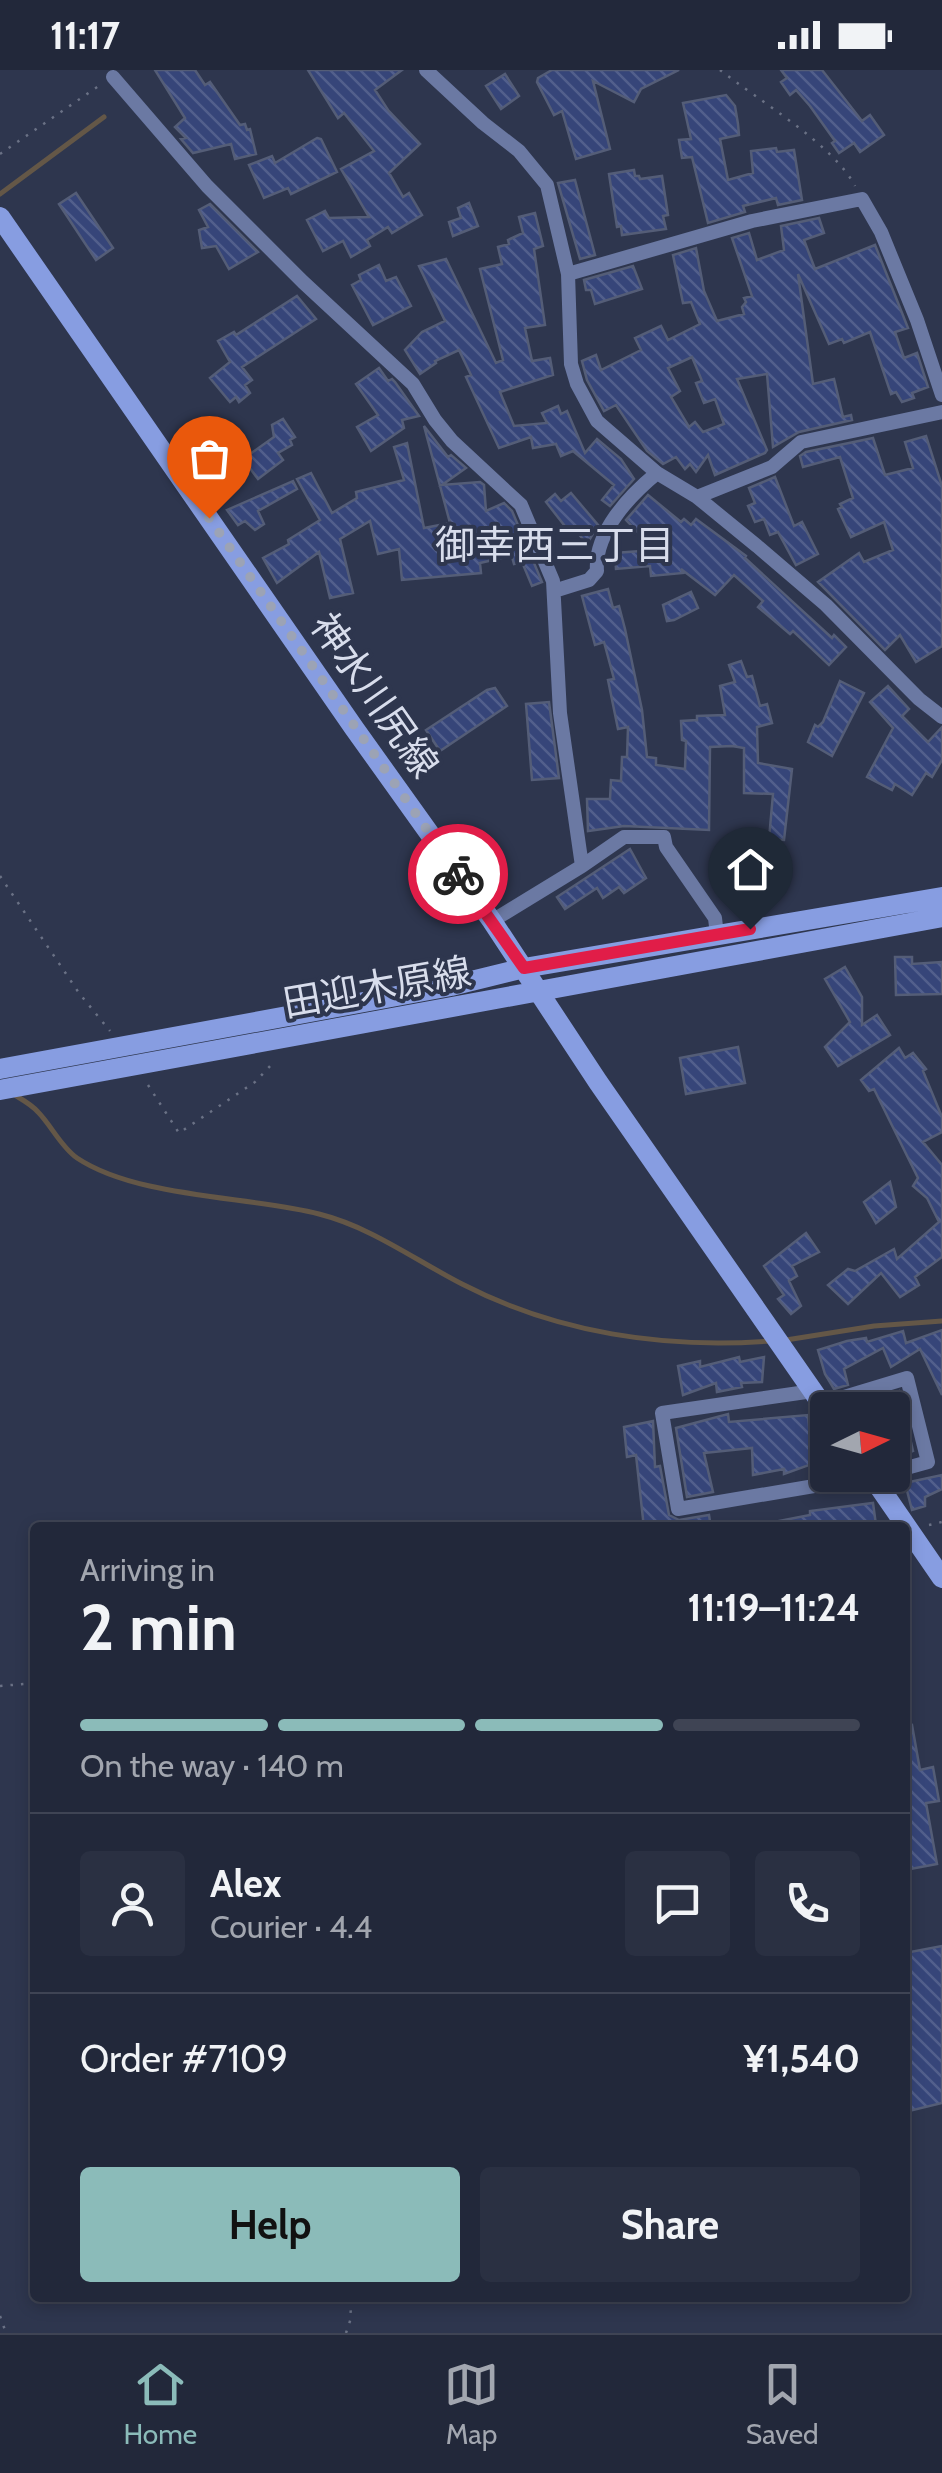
<!DOCTYPE html>
<html lang="en">
<head>
<meta charset="utf-8">
<style>
  :root { --surface:#22283a; --page:#2a3042; --text:#f1f3f6; --muted:#a2a6af; --line:#3f4454; --accent:#8bbbb9 }
  body { margin:0; font-family:Cabin,"Noto Sans JP",sans-serif; background:var(--page); color:var(--text); height:100vh; display:flex; flex-direction:column; font-size:38px; white-space:nowrap }
  * { box-sizing:border-box; margin:0 }
  p { font-size:32px; color:var(--muted) }
  .icon { flex:none; width:55px; height:55px; fill:none; stroke:currentColor; stroke-width:2; stroke-linecap:round; stroke-linejoin:round }
  .map { position:relative; flex:1; overflow:hidden }
  .sheet { position:absolute; left:30px; top:1452px; width:880px; height:780px; display:flex; flex-direction:column; background:var(--surface); border-radius:10px; box-shadow:0 5px 15px #0003,0 0 0 2px var(--line) }
  .sheet>* { flex:none }
  .needle { width:65px; rotate:85deg }
  .fabs { position:absolute; left:810px; top:1322px; display:grid; gap:20px }
  .fabs a { display:grid; place-items:center; width:100px; height:100px; border-radius:10px; background:var(--surface); box-shadow:0 5px 15px #0003,0 0 0 2px var(--line); font-size:50px }
  .pin { position:absolute; display:grid; place-items:center; width:85px; height:85px; color:#fff; margin:-102px -42px; border-radius:50% 50% 50% 0; rotate:-45deg; box-shadow:0 0 10px #0007 }
  .pin .icon { rotate:45deg }
  .courier { position:absolute; display:grid; place-items:center; width:100px; height:100px; margin:-50px; border:8px solid #e11d48; border-radius:50%; background:#fff; color:#222; box-shadow:0 2px 12px #0007 }
  .headline em { font-style:normal; font-weight:700 }
  .headline div { display:flex; flex-direction:column-reverse }
  .headline { display:flex; align-items:center; justify-content:space-between; height:170px; padding:0 50px }
  h1 { font-size:65px; font-weight:700; line-height:75px }
  .bar { display:grid; grid-template-columns:repeat(4,1fr); gap:15px 10px; align-content:center; height:120px; padding:0 50px }
  .bar i { height:12px; border-radius:8px; background:var(--line) }
  .bar .on { background:var(--accent) }
  .bar p { grid-column:span 4 }
  .line { display:flex; align-items:center; gap:25px; padding:0 50px; border-top:2px solid var(--line) }
  .line div { flex:1 }
  .round { display:grid; place-items:center; flex:none; width:105px; height:105px; border-radius:10px; background:var(--page) }
  .primary-button { display:flex; gap:20px; margin-top:auto; padding:20px 50px }
  .primary-button a { flex:1; height:115px; border-radius:10px; background:var(--accent); color:#111; font-size:40px; font-weight:700; line-height:115px; text-align:center }
  .primary-button a+a { background:var(--page); color:var(--text) }
  .status { display:flex; justify-content:space-between; align-items:center; height:70px; padding:0 50px; background:var(--surface); direction:ltr }
  .status svg { height:28px; fill:currentColor }
  .dock { display:flex; justify-content:space-around; align-items:center; height:140px; border-top:2px solid var(--line); background:var(--surface); font-size:28px; color:var(--muted) }
  .dock a { display:grid; justify-items:center; gap:5px }
  .dock .on { color:var(--accent) }
  .map>svg:first-child { display:block }
  .lines { fill:none; stroke-linecap:round; stroke-linejoin:round }
  .stream { stroke:#645747; stroke-width:5 }
  .building { fill:url(#building-back-hatch); stroke:#545d77; stroke-width:2.5; fill-rule:evenodd }
  .path { stroke:#6a7185; stroke-width:2.5; stroke-dasharray:2.5 8; stroke-linecap:butt }
  .street { stroke:#6b79a3; stroke-width:14 }
  .secondary { stroke:#879de1; stroke-width:20 }
  .done { stroke:#9ca3b5; stroke-width:10; stroke-dasharray:0 18 }
  .route { stroke:#e11d48; stroke-width:12 }
  .labels { text-anchor:middle; dominant-baseline:central; stroke-width:8; stroke-linejoin:round; paint-order:stroke }
  .street-label { font-size:38px; fill:#d8ddec; stroke:#2e364e }
  .neighbourhood-label { font-size:40px; fill:#d8ddec; stroke:#2e364e }
</style>
</head>
<body>
<div class="status"><b>11:17</b><svg viewBox="0 0 49 12"><path d="M0 12V9h3v3zM5 12V6h3v6zM10 12V3h3v9zM15 12V0h3v12zM26 1h20v11H26zM47 4h2v5h-2z"/></svg></div>
<div class="map">
<svg width="942" height="2263" viewBox="0 0 942 2263">
  <defs>
    <pattern id="building-back-hatch" width="6" height="6" patternUnits="userSpaceOnUse" patternTransform="scale(2.5)"><rect width="6" height="6" fill="#364579"/><path d="M-1 5l2 2M0 0l6 6M5-1l2 2" fill="none" stroke="#525f8c"/></pattern>
  </defs>
  <rect width="100%" height="100%" fill="#2e364e"/>
  <g class="lines">
    <path class="stream" d="M0,124L104,47
      M13,1024C21,1029 31,1034 38,1042C51,1055 61,1077 77,1088C137,1128 248,1126 319,1144C371,1157 415,1190 462,1214C557,1263 664,1279 770,1271
      M786,1270L874,1256L942,1251"/>
  </g>
  <path class="building" d="M155,0H195L205,15L210,12L240,55L245,54L247,60L250,59L256,84L235,89L231,74L193,83L181,69L186,68L175,57L185,48Z
    M308,0H402L375,20L388,40L420,74L389,103L403,127L409,123L422,145L392,163L388,157L367,170L370,176L351,187L343,171L323,181L307,150L325,141L329,148L369,147L341,99L374,81L344,43L338,48Z
    M552,0H679L641,19L634,32L593,11L610,79L576,89L562,41L554,45L537,12L538,8Z
    M781,0H822L862,51L870,45L884,65L860,82L854,73L839,83L832,73L835,71L810,36L796,20L790,25L781,12L787,8Z
    M505,4L519,26L501,39L486,16Z
    M726,25L735,36L738,54L739,65L720,69L728,110L753,103L751,81L776,78L777,82L794,80L802,130L778,135L776,128L743,136L745,142L708,153L692,87L682,88L679,70L691,69L683,33Z
    M317,68L321,69L337,102L291,124L288,118L264,128L249,95L272,86L275,93Z
    M634,100L635,106H639L640,109L662,106L668,145L663,146L666,159L622,165L621,156L617,157L609,104Z
    M575,110L595,185L580,189L558,113Z
    M76,123L113,178L96,190L59,134Z
    M469,133L478,156L453,166L449,152L461,148L458,138Z
    M210,134L258,182L229,199L216,176L202,178L199,160L208,157L199,140Z
    M535,143L543,176L534,179L545,255L525,258L532,291L550,288L553,305L500,322L514,356L547,353L542,343L558,336L561,344L567,341L585,383L597,369L621,389L634,409L610,436L602,430L614,415L573,381L561,386L556,374L533,378L531,367L499,378L466,307L471,305L459,280L435,291L436,293L420,304L405,280L422,262L445,251L419,196L446,189L496,293L503,290L480,199L502,194L498,177L509,174L508,170L523,163L519,147Z
    M819,148L824,163L804,170L815,199L875,175L908,258L895,262L904,288L917,283L928,317L912,323L914,328L902,332L896,322L891,324L870,262L844,273L842,269L829,274L798,204L813,314L834,309L843,347L851,345L852,350L799,362L773,377L767,304L737,309L767,380L765,383L715,405L708,385L696,402L690,394L685,399L676,387L663,394L647,381L616,335L604,341L587,310L582,291L596,285L601,300L641,280L635,268L661,256L668,270L700,254L691,232L683,233L673,185L696,178L704,221L717,251L744,244L742,237L746,232L744,228L752,226L732,168L749,163L757,190L784,180L781,156ZM692,287L702,311L696,313L704,333L715,329L724,354L703,362L695,352L689,357L671,327L680,321L668,298Z
    M379,195L386,211L396,207L411,236L373,255L352,215L361,210L359,205Z
    M633,196L642,219L595,234L591,220H586L584,210Z
    M297,226L316,249L242,297L252,310L245,315L250,323L239,332L236,327L230,332L210,308L230,292L218,271L234,262L236,265Z
    M379,298L388,311L392,309L395,312L419,346L402,350L404,358L371,381L357,357L378,345L356,314Z
    M283,349L295,367L290,370L292,375L278,383L283,390L258,409L243,389L274,367L272,355Z
    M424,356L448,387L451,385L466,398L442,415L480,412L484,415L486,441L504,433L512,441L542,512L532,516L522,492L514,494L512,487H506L480,493L481,503L402,510L399,479L378,484L370,451L340,469L353,523L330,528L319,482L277,513L263,488L289,474L288,470L320,450L297,409L311,403L332,443L357,428L356,422L404,410L394,377L407,373L424,458L450,453Z
    M926,366L942,416V576L916,592L900,565L885,580L818,512L859,483L864,492L893,480L884,452L851,467L838,439L842,437L840,434L853,428L840,387L803,397L800,386L806,382L873,368L885,405L913,398L905,372Z
    M775,407L794,456L802,452L818,484L796,495L778,462L770,465L764,449L755,452L748,436L755,433L749,418Z
    M293,411L297,419L258,441L264,454L255,460L245,451L238,455L227,440Z
    M571,423L598,455L587,474L577,462L575,464L568,460L546,432L555,424L561,431Z
    M648,425L681,452L684,449L691,455L696,449L746,486L745,488L832,568L834,565L846,577L829,595L793,561L790,564L758,537L763,531L734,505L715,525L681,499L683,503L651,506L650,496L616,499L615,483L655,480L626,450Z
    M608,519L613,538L619,536L625,559L642,640L647,687L656,688V695L685,699L686,671L682,670L681,651L697,650V646L725,645L720,616L735,612L729,595L741,591L747,607L752,606L760,636L767,634L772,653L757,657L758,693L792,699L784,770L769,769L773,724L744,723V678L732,676L710,677L709,760L624,756L588,761L587,729H610L611,710L621,711L622,687H627L628,657L618,659L608,610L614,609L604,572L595,575L582,526Z
    M691,522L698,538L674,550L667,551L663,535Z
    M840,611L864,623L832,686L808,672L815,655L818,657L823,652Z
    M888,616L909,639L902,646L928,672L942,657V690L932,707L926,703L912,725L895,714L892,720L867,707L893,658L870,632Z
    M495,618L507,636L440,681L426,660L487,620Z
    M549,632L559,708L532,710L526,634Z
    M630,779L646,808L624,823L619,817L603,828L597,818L565,839L557,827Z
    M895,887H912V894L942,892V924L896,925Z
    M845,897L862,927V955L877,945L890,965L838,996L825,977L850,952L825,909Z
    M738,977L745,1013L686,1024L680,988Z
    M899,978L905,988L913,983L926,999L923,1001L942,1047V1062L923,1072L942,1095V1187L915,1207L919,1215L900,1227L881,1203L848,1234L828,1215L848,1199L855,1201L894,1179L897,1189L939,1152L927,1128L913,1116L918,1108L874,1019L869,1021L861,1010Z
    M890,1112L896,1137L876,1153L864,1132Z
    M806,1163L819,1182L792,1196L797,1206L789,1211L801,1236L791,1244L778,1229L784,1225L764,1196Z
    M942,1260V1325L920,1279L891,1297L883,1278L844,1299L848,1315L834,1319L825,1304L818,1280L847,1271L866,1268L867,1272L903,1261L906,1273Z
    M739,1287L740,1292L764,1287L762,1312L741,1313L742,1317L717,1322L716,1313L683,1325L678,1296L700,1291V1297Z
    M899,1321L913,1381L892,1389V1340L841,1339Z
    M728,1344L729,1352L808,1345L812,1394L784,1404V1399L753,1405L752,1378L704,1383L713,1422L687,1427L676,1358Z
    M653,1351L655,1397L660,1396L669,1445L679,1450L709,1445L711,1458H644L636,1385L627,1387L624,1357Z
    M942,1405V1419L925,1427V1436L912,1440L905,1413Z
    M873,1433L876,1455L780,1458L779,1451L810,1445V1441Z
    M912,1655L920,1700L933,1697L939,1731L926,1733L937,1794L905,1800V1656Z
    M942,1876V2033L905,2042V1883Z"/>
  <g class="lines">
    <path class="path" d="M720,0C758,30 834,75 855,116
      M0,84L100,15
      M0,806L79,923L110,961
      M148,1015L179,1063L255,1012L274,992
      M929,1455L942,1452
      M0,1616L35,1613
      M0,2246L6,2263
      M346,2263L351,2248L350,2228"/>
    <path class="street" d="M426,0L483,53L519,81L547,115L568,204L571,294L577,314L597,351L657,403L697,427L757,476L826,535L919,629L942,647
      M113,7L207,116L303,212L413,314L435,350L452,371L521,435L553,511L560,643L582,796
      M568,204L752,151L862,129L881,162L917,250L942,325
      M697,427L772,397L801,372L942,342
      M554,521L589,510L597,501C594,463 629,426 657,403
      M492,851L582,796L624,767H664L666,777L715,848L717,865
      M813,1321L662,1343L678,1439L879,1405
      M821,1334L907,1308L928,1392L892,1402"/>
    <path class="secondary" d="M0,147L354,658L492,851L598,1012L828,1343
      M0,999L451,916L524,898L942,827
      M0,1020C315,965 628,904 942,847
      M871,1405L942,1508"/>
  </g>
  <g class="lines">
    <path class="done" d="M209,448L458,804"/>
    <path class="route" d="M458,804L524,898L750,859"/>
  </g>
  <g class="labels">
    <g class="street-label">
      <text transform="translate(375 625) rotate(55)">神水川尻線</text>
      <text transform="translate(377 917) rotate(-10)">田迎木原線</text>
    </g>
    <g class="neighbourhood-label">
      <text x="555" y="474">御幸西三丁目</text>
    </g>
  </g>
</svg>
<div class="fabs">
<a><svg class="needle" viewBox="-14 -14 28 28"><path d="M0-13l5 13h-10z" fill="#e53935"/><path d="M0 13l5-13h-10z" fill="#a2a6af"/></svg></a>
</div>
<div class="pin" style="left:209px;top:448px;background:#ea580c"><svg class="icon" aria-label="bag" viewBox="0 0 24 24"><path d="M5 8h14l-1 12H6zM9 8a3 3 0 0 1 6 0"/></svg></div>
<div class="pin" style="left:750px;top:859px;background:#1f2937"><svg class="icon" aria-label="home" viewBox="0 0 24 24"><path d="M3 11l9-7 9 7M6 9v11h12V9"/></svg></div>
<div class="courier" style="left:458px;top:804px"><svg class="icon" aria-label="bike" viewBox="0 0 24 24"><circle cx="6" cy="16" r="4"/><circle cx="18" cy="16" r="4"/><path d="M6 16l4-8h5l3 8M10 8l3 8H6M13 5h3"/></svg></div>
<section class="sheet">
<div class="headline"><div><h1>2 min</h1><p>Arriving in</p></div><em>11:19–11:24</em></div>
<div class="bar"><i class="on"></i><i class="on"></i><i class="on"></i><i></i><p>On the way · 140 m</p></div>
<div class="line" style="height:180px"><a class="round"><svg class="icon" aria-label="person" viewBox="0 0 24 24"><circle cx="12" cy="8" r="4"/><path d="M4 21q1-7 8-7t8 7"/></svg></a><div><b>Alex</b><p>Courier · 4.4</p></div><a class="round"><svg class="icon" aria-label="chat" viewBox="0 0 24 24"><path d="M4 5h16v11H9l-5 4z"/></svg></a><a class="round"><svg class="icon" aria-label="phone" viewBox="0 0 24 24"><path d="M5 4h4l2 5-3 2q2 4 5 5l2-3 5 2v4C11 20 4 13 5 4z"/></svg></a></div>
<div class="line" style="height:130px"><div>Order #7109</div><b>¥1,540</b></div>
<div class="primary-button"><a>Help</a><a>Share</a></div>
</section>
</div>
<nav class="dock">
<a class="on"><svg class="icon" aria-label="home" viewBox="0 0 24 24"><path d="M3 11l9-7 9 7M6 9v11h12V9"/></svg>Home</a>
<a><svg class="icon" aria-label="map" viewBox="0 0 24 24"><path d="M3 6l6-2 6 2 6-2v14l-6 2-6-2-6 2zM9 4v14M15 6v14"/></svg>Map</a>
<a><svg class="icon" aria-label="saved" viewBox="0 0 24 24"><path d="M7 4h10v16l-5-4-5 4z"/></svg>Saved</a>
</nav>
</body>
</html>
